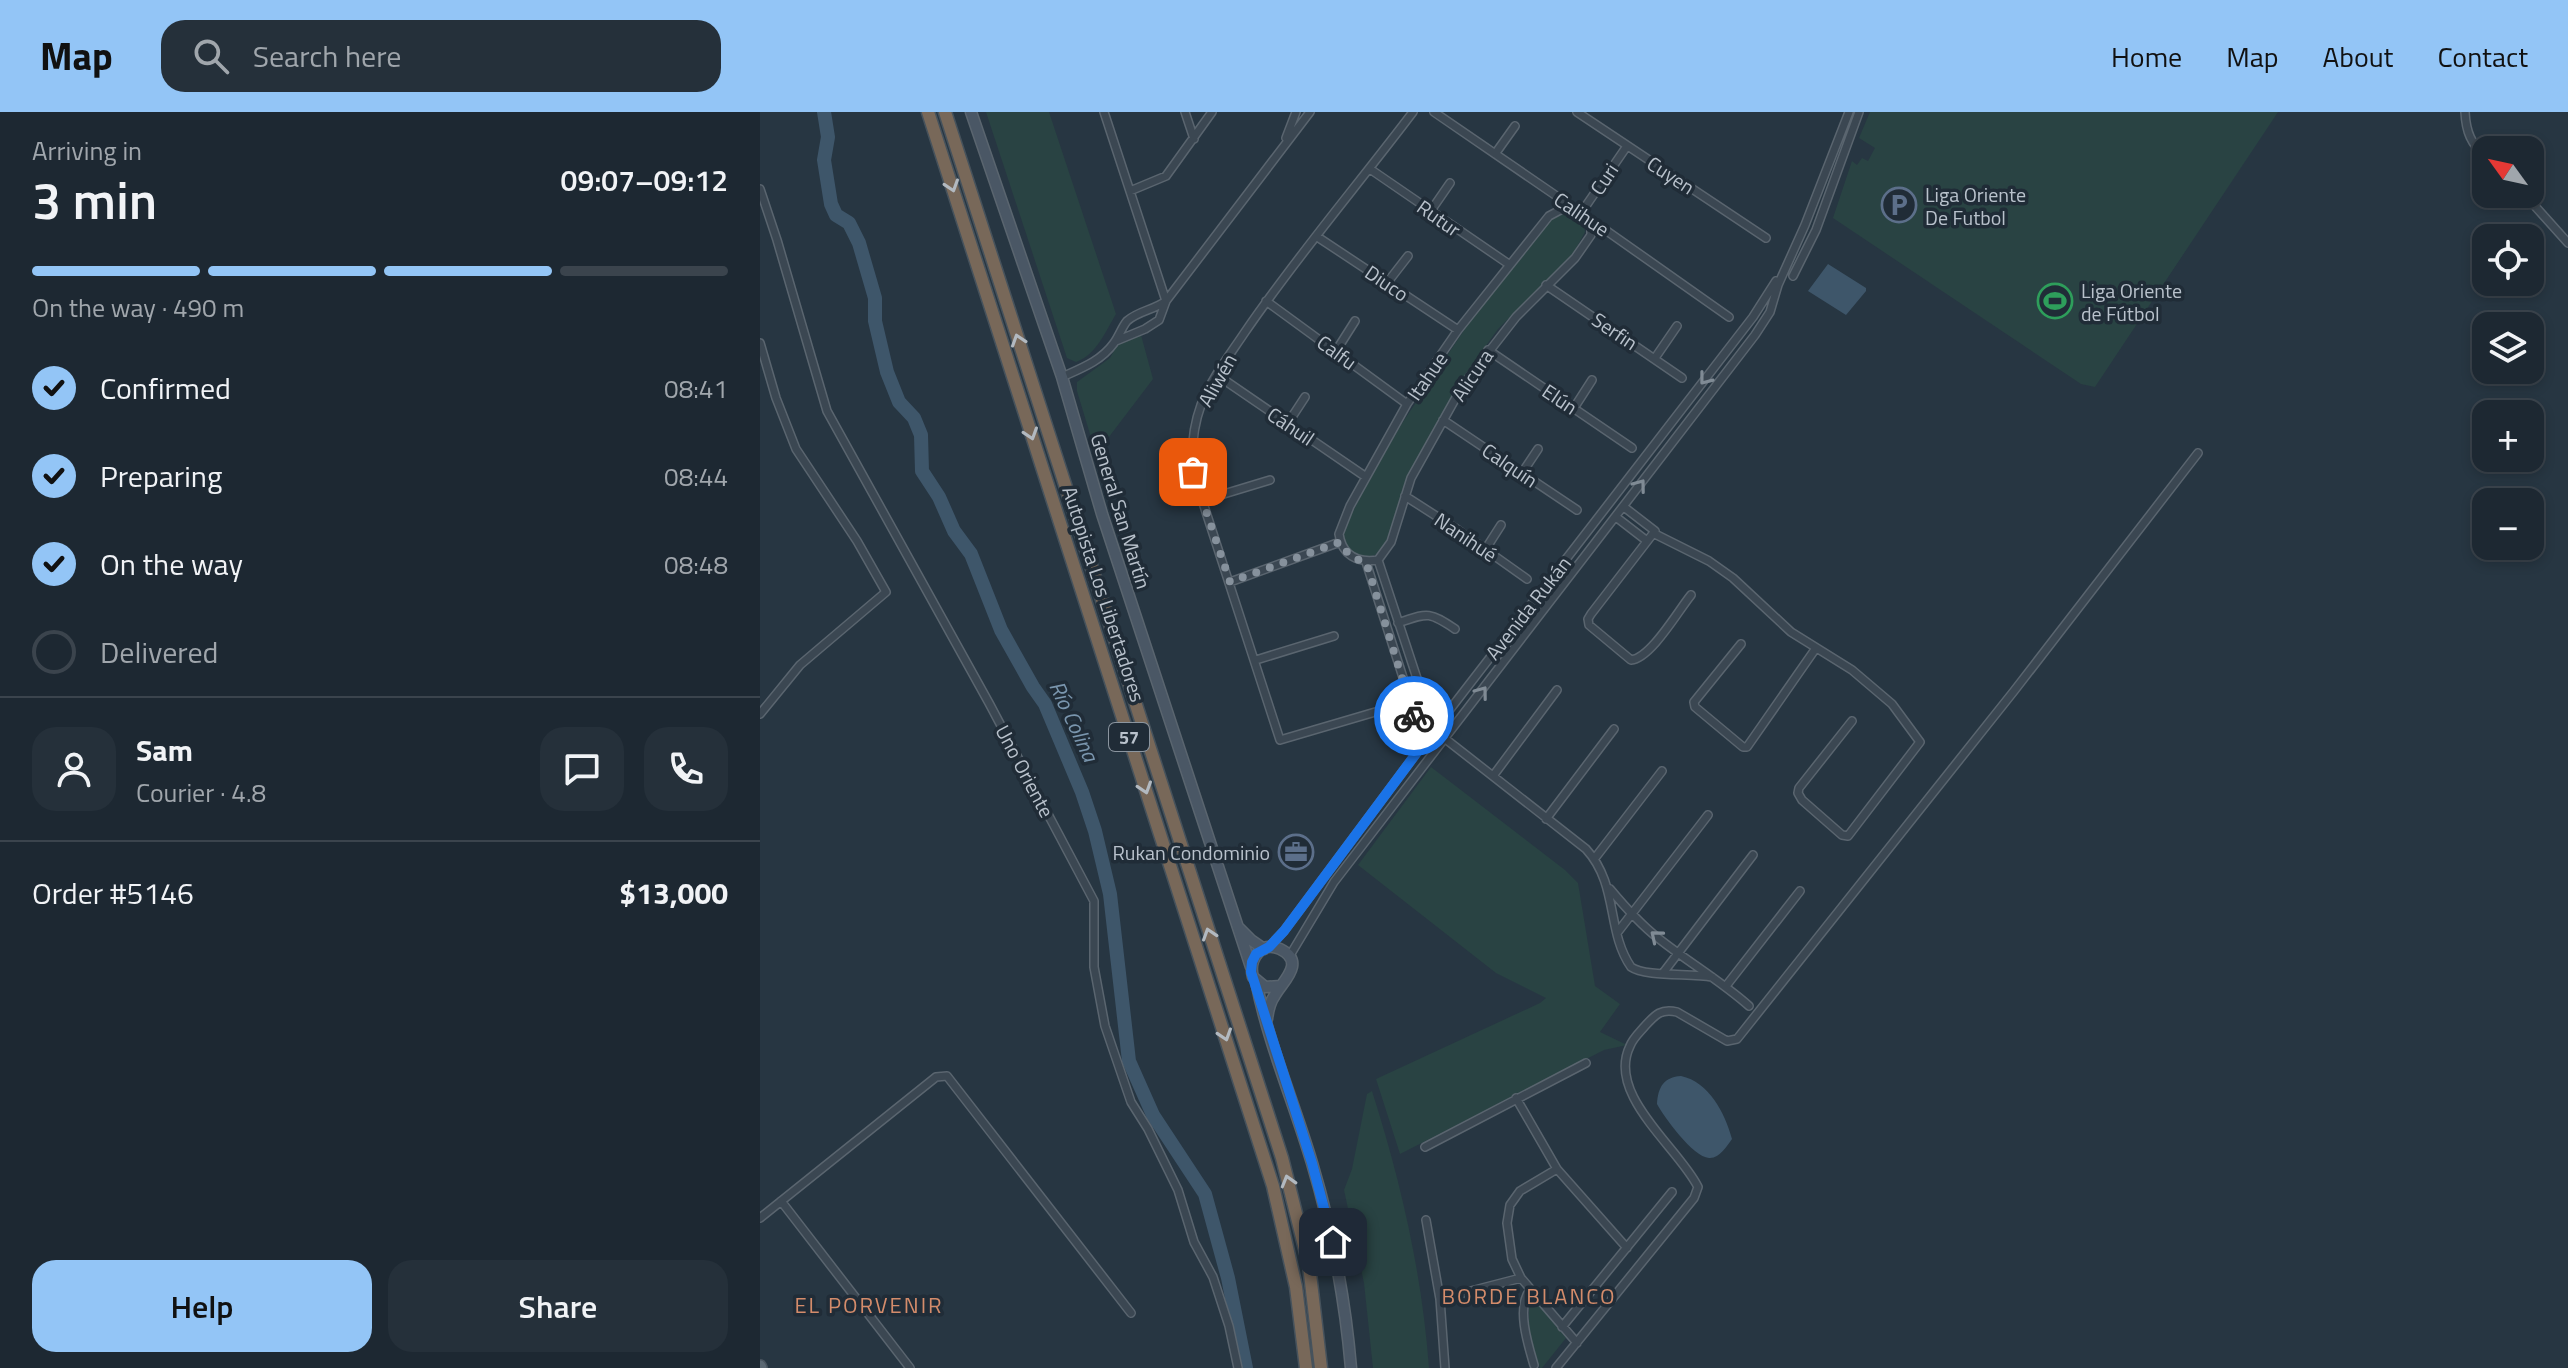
<!DOCTYPE html>
<html lang="en">
<head>
<meta charset="utf-8">
<style>
  :root { --surface:#1d2832; --page:#25303a; --text:#f1f3f6; --muted:#a0a6ac; --line:#3b444d; --accent:#93c5f6 }
  body { margin:0; font-family:"Titillium Web",sans-serif; background:var(--page); color:var(--text); height:100vh; display:flex; flex-direction:column; font-size:30px; white-space:nowrap }
  * { box-sizing:border-box; margin:0 }
  p { font-size:26px; color:var(--muted) }
  .icon { flex:none; width:44px; height:44px; fill:none; stroke:currentColor; stroke-width:2; stroke-linecap:round; stroke-linejoin:round }
  .map { position:relative; flex:1; overflow:hidden }
  .side { display:flex; flex-direction:column; background:var(--surface); width:760px }
  .side>* { flex:none }
  .needle { width:52px; rotate:303deg }
  .fabs { position:absolute; left:1712px; top:24px; display:grid; gap:16px }
  .fabs a { display:grid; place-items:center; width:72px; height:72px; border-radius:16px; background:var(--surface); box-shadow:0 4px 12px #0003,0 0 0 2px var(--line); font-size:40px }
  .pin { position:absolute; display:grid; place-items:center; width:68px; height:68px; color:#fff; margin:-34px; border-radius:16px; box-shadow:0 4px 12px #0006 }
  .courier { position:absolute; display:grid; place-items:center; width:80px; height:80px; margin:-40px; border:6px solid #1a73e8; border-radius:50%; background:#fff; color:#222; box-shadow:0 2px 10px #0007 }
  .head em { font-style:normal; font-weight:600 }
  .head div { display:flex; flex-direction:column-reverse }
  .head { display:flex; align-items:center; justify-content:space-between; height:136px; padding:0 32px }
  h1 { font-size:52px; font-weight:600; line-height:60px }
  .bar { display:grid; grid-template-columns:repeat(4,1fr); gap:12px 8px; align-content:center; height:96px; padding:0 32px }
  .bar i { height:10px; border-radius:6px; background:var(--line) }
  .bar .active { background:var(--accent) }
  .bar p { grid-column:span 4 }
  .line { display:flex; align-items:center; gap:20px; padding:0 32px; border-top:2px solid var(--line) }
  .line div { flex:1 }
  .round { display:grid; place-items:center; flex:none; width:84px; height:84px; border-radius:24px; background:var(--page) }
  ol { padding:0 32px; list-style:none }
  li { display:flex; align-items:center; gap:24px; height:88px }
  li p { margin-inline-start:auto }
  li .icon { padding:8px; border-radius:50%; background:var(--accent); color:#111; stroke-width:4 }
  li:last-child { color:var(--muted) }
  li i { width:44px; height:44px; border:4px solid var(--line); border-radius:50% }
  .action { display:flex; gap:16px; margin-top:auto; padding:16px 32px }
  .action a { flex:1; height:92px; border-radius:24px; background:var(--accent); color:#111; font-size:32px; font-weight:600; line-height:92px; text-align:center }
  .action a+a { background:var(--page); color:var(--text) }
  header { display:flex; align-items:center; gap:48px; box-sizing:border-box; height:112px; padding:0 40px; background:var(--accent); color:#111 }
  header strong { font-size:38px }
  nav { display:flex; gap:44px; margin-inline-start:auto; font-size:28px }
  .search { width:560px; height:72px; background:var(--page); display:flex; align-items:center; gap:20px; box-sizing:border-box; padding:0 28px; border-radius:24px; color:var(--muted); font-size:30px }
  main { display:flex; flex:1; min-height:0 }
  .map>svg:first-child { display:block }
  .green { fill:#294343 }
  .water { fill:#3e566a }
  .lines { fill:none; stroke-linecap:round; stroke-linejoin:round }
  .river { stroke:#3e566a; stroke-width:14 }
  .street-casing { stroke:#5a656f; stroke-width:10 }
  .secondary-casing { stroke:#5a656f; stroke-width:13 }
  .primary-casing { stroke:#48535e; stroke-width:14 }
  .highway-casing { stroke:#46525c; stroke-width:15 }
  .street { stroke:#3b4752; stroke-width:7 }
  .secondary { stroke:#4a5765; stroke-width:10 }
  .primary { stroke:#5a6772; stroke-width:11 }
  .highway { stroke:#786859; stroke-width:12 }
  .oneway { stroke:#b2b9c0 }
  .oneway2 { stroke:#808b95 }
  .done { stroke:#86919c; stroke-width:8; stroke-dasharray:0 14.4 }
  .route { stroke:#1a73e8; stroke-width:10 }
  .labels { text-anchor:middle; dominant-baseline:central; stroke-width:7; stroke-linejoin:round; paint-order:stroke }
  .shield { fill:#202c37; stroke:#8b959f; stroke-width:2 }
  .shield-label { font-size:18px; font-weight:bold; fill:#b9c2cc }
  .street-label { font-size:20px; fill:#b9c2cc; stroke:#202c37 }
  .poi-label { font-size:20px; fill:#b9c2cc; stroke:#202c37; text-anchor:start }
  .water-label { font-size:22px; font-style:italic; fill:#7a96ae; stroke:#202c37 }
  .neighbourhood-label { font-size:22px; letter-spacing:2px; fill:#d48c6b; stroke:#202c37 }
</style>
</head>
<body>
<header>
<strong>Map</strong>
<div class="search"><svg class="icon" aria-label="search" viewBox="0 0 24 24"><circle cx="10" cy="10" r="6"/><path d="M15 15l6 6"/></svg>Search here</div>
<nav><a>Home</a><a>Map</a><a>About</a><a>Contact</a></nav>
</header>
<main>
<section class="side">
<div class="head"><div><h1>3 min</h1><p>Arriving in</p></div><em>09:07–09:12</em></div>
<div class="bar"><i class="active"></i><i class="active"></i><i class="active"></i><i></i><p>On the way · 490 m</p></div>
<ol>
<li><svg class="icon" aria-label="check" viewBox="0 0 24 24"><path d="M5 12l5 5 9-10"/></svg>Confirmed<p>08:41</p></li>
<li><svg class="icon" aria-label="check" viewBox="0 0 24 24"><path d="M5 12l5 5 9-10"/></svg>Preparing<p>08:44</p></li>
<li><svg class="icon" aria-label="check" viewBox="0 0 24 24"><path d="M5 12l5 5 9-10"/></svg>On the way<p>08:48</p></li>
<li><i></i>Delivered</li>
</ol>
<div class="line" style="height:144px"><a class="round"><svg class="icon" aria-label="person" viewBox="0 0 24 24"><circle cx="12" cy="8" r="4"/><path d="M4 21q1-7 8-7t8 7"/></svg></a><div><b>Sam</b><p>Courier · 4.8</p></div><a class="round"><svg class="icon" aria-label="chat" viewBox="0 0 24 24"><path d="M4 5h16v11H9l-5 4z"/></svg></a><a class="round"><svg class="icon" aria-label="phone" viewBox="0 0 24 24"><path d="M5 4h4l2 5-3 2q2 4 5 5l2-3 5 2v4C11 20 4 13 5 4z"/></svg></a></div>
<div class="line" style="height:104px"><div>Order #5146</div><b>$13,000</b></div>
<div class="action"><a>Help</a><a>Share</a></div>
</section>
<div class="map">
<svg width="1808" height="1256" viewBox="0 0 1808 1256">
  <rect width="100%" height="100%" fill="#273642"/>
  <path class="green" d="M226,0H289L356,202C345,220 337,242 316,250L307,246Z
    M1110,0H1518L1335,275L1321,272L1073,106L1092,49L1097,53L1102,46L1108,49L1115,36L1099,26Z
    M810,98L823,107L825,120L813,142L738,217L697,274L648,365L626,432L615,443L603,446L593,443L584,432L582,421L611,364L641,313L734,173L789,104Z
    M381,223L393,267L336,342L317,279V270L350,246L357,233Z
    M671,655L805,758L818,771L835,874L860,892L840,920L867,933L844,938L640,1042L616,967L780,891L786,886L736,861L598,753Z
    M612,979C641,1070 662,1161 669,1256H613L604,1171L584,1078L592,1057L607,982Z
    M771,1184L806,1226L782,1256H780L769,1222V1187Z"/>
  <path class="water" d="M1068,152L1106,176V179L1086,203L1048,179Z
    M921,964C949,970 965,1001 972,1027C967,1034 959,1047 949,1046C933,1045 904,1005 897,992C898,975 904,965 921,964Z"/>
  <g class="lines">
    <path class="river" d="M64,0L68,25L64,48L71,92L76,103L89,111L99,131L115,186V209L127,260L139,290L154,306L161,323L162,359L179,385L194,419L211,442L241,518L273,575L285,592L322,680L335,719L350,782L369,949L393,1003L445,1082L468,1166L486,1256"/>
    <g class="street-casing">
      <path id="street" d="M344,0L406,189L399,208L385,217L356,229
        M425,0L434,27
        M653,0C597,74 537,144 485,220C469,244 451,267 441,293C433,315 431,337 433,360L520,628L663,586
        M674,0L814,96
        M817,0L1006,126
        M1705,0C1706,20 1711,32 1726,45
        M526,26L536,0
        M735,42L755,14
        M610,57L750,153
        M0,77L17,128L67,299L229,591L334,789V855L345,914L371,990L388,1017L418,1078L434,1130L453,1165L469,1214L478,1256
        M370,79L406,64L452,0
        M1764,82L1808,131
        M670,100L690,71
        M821,101L867,34
        M827,105L969,205
        M556,124L698,218
        M1033,164L1056,118L1099,0
        M627,171L648,144
        M786,173L922,266
        M506,189L647,292
        M0,231L16,286L36,337L97,429L126,480L40,553L0,602
        M728,238L872,336
        M576,239L595,209
        M895,246L917,214
        M457,263L606,365
        M302,265C322,256 341,249 354,231C359,224 362,215 367,209C378,199 394,198 406,189L550,0
        M814,296L832,268
        M683,308L817,398
        M528,311L545,285
        M762,361L778,337
        M645,384L698,418L767,467
        M444,388L510,368
        M864,395L895,419L831,502L828,507L829,513L871,548C891,546 918,499 931,483
        M856,405L887,429
        M893,421L949,449L973,466L1031,520L1092,558L1132,592L1160,630L1088,724L1082,723L1042,688L1038,681L1039,676L1092,609
        M725,438L741,413
        M618,448L674,618L826,737C859,773 846,819 871,855C885,865 931,861 952,865
        M618,448C597,451 582,443 579,422L590,394L647,292L698,218L789,104L804,96L821,101
        M618,448L631,430L651,366L703,273L756,205L815,146L831,123V114L821,101
        M606,450L664,631
        M470,470L580,430
        M638,511C668,501 668,499 695,517
        M981,532L934,590L935,595L983,635H987L1056,536
        M496,548L574,524
        M733,664L797,578
        M786,707L854,617
        M835,746L902,659
        M850,777C865,795 880,812 898,826C928,850 961,869 989,894
        M857,821L948,703
        M509,835L524,819L664,631L993,205L1016,169
        M529,845L574,770L995,223L1010,200L1018,173L1045,113L1089,0
        M903,861L993,743
        M966,874L1040,779
        M756,986L797,1057L867,1136
        M665,1035L826,951
        M797,1057L760,1079L750,1093L747,1111L752,1147L761,1166L817,1231
        M21,1089L150,1256
        M0,1106L176,965L187,964L371,1201
        M666,1108L680,1187L685,1256
        M770,1178C756,1195 768,1233 774,1253
        M680,1187L761,1166
        M802,1215L912,1080
        M796,1256L934,1086L938,1075C919,1036 846,983 870,934C873,926 880,920 885,914C895,903 901,896 917,900L967,929L977,927L1254,579L1438,341"/>
    </g>
    <g class="secondary-casing">
      <path id="secondary" d="M211,0L302,265L342,402L491,855
        M478,815L491,828L504,837
        M496,869C508,931 534,990 552,1051C572,1118 585,1186 591,1256
        M507,907C508,898 510,890 515,883C522,870 547,850 520,837C501,828 488,848 493,865L505,875L521,874"/>
    </g>
    <g class="primary-casing">
      <path id="primary" d="M0,1254L1,1256"/>
    </g>
    <g class="highway-casing">
      <path id="highway" d="M168,0L513,1074L536,1175L546,1256
        M185,0L522,1046L549,1153L561,1256"/>
    </g>
    <use href="#street" class="street"/>
    <use href="#secondary" class="secondary"/>
    <use href="#primary" class="primary"/>
    <use href="#highway" class="highway"/>
  </g>
  <defs><path id="oneway-chevron" d="M-2-3.5L2.5 0L-2 3.5" fill="none" stroke-width="1.6" stroke-linecap="round" stroke-linejoin="round" transform="scale(2)"/></defs>
  <g class="oneway">
    <use href="#oneway-chevron" transform="translate(192 74) rotate(72)"/>
    <use href="#oneway-chevron" transform="translate(258 228) rotate(-108)"/>
    <use href="#oneway-chevron" transform="translate(271 322) rotate(72)"/>
    <use href="#oneway-chevron" transform="translate(385 676) rotate(72)"/>
    <use href="#oneway-chevron" transform="translate(449 822) rotate(-108)"/>
    <use href="#oneway-chevron" transform="translate(465 923) rotate(72)"/>
    <use href="#oneway-chevron" transform="translate(528 1069) rotate(-106)"/>
  </g>
  <g class="oneway2">
    <use href="#oneway-chevron" transform="translate(945 267) rotate(128)"/>
    <use href="#oneway-chevron" transform="translate(880 373) rotate(-53)"/>
    <use href="#oneway-chevron" transform="translate(722 580) rotate(-53)"/>
    <use href="#oneway-chevron" transform="translate(896 824) rotate(-140)"/>
  </g>
  <g class="lines">
    <path class="done" d="M433,360L470,470L580,430C587,442 593,447 606,450L654,604"/>
    <path class="route" d="M573,1130L552,1051L491,860L492,850L496,842L509,835L524,819L664,631L654,604"/>
  </g>
  <defs>
    <g id="parking-ring" transform="scale(1.8)"><circle r="9.5" fill="#202c37" stroke="#5c6f8a" stroke-width="1.5"/><path d="M-3.5-5.5H1a3.5 3.5 0 0 1 0 7H-1V5.5H-3.5ZM-1-3.4V-.6H.8a1.4 1.4 0 0 0 0-2.8Z" fill="#5c6f8a"/></g>
    <g id="stadium-ring" transform="scale(1.8)"><circle r="9.5" fill="#202c37" stroke="#2e9e5b" stroke-width="1.5"/><path d="M0-5a6.5 5 0 1 0 0 10a6.5 5 0 1 0 0-10ZM-3.5-1.8h7v3.6h-7Z" fill="#2e9e5b"/></g>
    <g id="office-ring" transform="scale(1.8)"><circle r="9.5" fill="#202c37" stroke="#5c6f8a" stroke-width="1.5"/><path d="M-6-3h4V-5.5h4V-3h4V5H-6ZM-1-4.5V-3h2v-1.5ZM-6 0V1H6V0Z" fill="#5c6f8a"/></g>
  </defs>
  <g fill-rule="evenodd">
    <use href="#parking-ring" x="1139" y="93"/>
    <use href="#stadium-ring" x="1295" y="189"/>
    <use href="#office-ring" x="536" y="740"/>
  </g>
  <g class="labels">
    <rect class="shield" x="349" y="611" width="40" height="28" rx="6"/>
    <g class="shield-label">
      <text x="369" y="625">57</text>
    </g>
    <g class="street-label">
      <text transform="translate(911 63) rotate(33)">Cuyen</text>
      <text transform="translate(844 67) rotate(-56)">Curi</text>
      <text transform="translate(822 102) rotate(34)">Calihue</text>
      <text transform="translate(679 106) rotate(35)">Rutur</text>
      <text transform="translate(627 171) rotate(34)">Diuco</text>
      <text transform="translate(855 219) rotate(34)">Serfin</text>
      <text transform="translate(577 240) rotate(36)">Calfu</text>
      <text transform="translate(712 263) rotate(-56)">Alicura</text>
      <text transform="translate(667 264) rotate(-55)">Itahue</text>
      <text transform="translate(457 268) rotate(-61)">Aliwén</text>
      <text transform="translate(800 287) rotate(34)">Elún</text>
      <text transform="translate(531 314) rotate(34)">Cáhuil</text>
      <text transform="translate(750 353) rotate(34)">Calquín</text>
      <text transform="translate(361 399) rotate(73)">General San Martín</text>
      <text transform="translate(706 425) rotate(34)">Nanihué</text>
      <text transform="translate(344 482) rotate(72)">Autopista Los Libertadores</text>
      <text transform="translate(768 496) rotate(-52)">Avenida Rukán</text>
      <text transform="translate(265 659) rotate(62)">Uno Oriente</text>
    </g>
    <g class="poi-label">
      <text x="1165" y="82">Liga Oriente<tspan x="1165" dy="23">De Futbol</tspan></text>
      <text x="1321" y="178">Liga Oriente<tspan x="1321" dy="23">de Fútbol</tspan></text>
      <text x="510" y="740" text-anchor="end">Rukan Condominio</text>
    </g>
    <g class="water-label">
      <text transform="translate(314 609) rotate(65)">Río Colina</text>
    </g>
    <g class="neighbourhood-label">
      <text x="769" y="1184">BORDE BLANCO</text>
      <text x="109" y="1193">EL PORVENIR</text>
    </g>
  </g>
</svg>
<div class="fabs">
<a><svg class="needle" viewBox="-14 -14 28 28"><path d="M0-13l5 13h-10z" fill="#e53935"/><path d="M0 13l5-13h-10z" fill="#a0a6ac"/></svg></a>
<a><svg class="icon" aria-label="locate" viewBox="0 0 24 24"><circle cx="12" cy="12" r="6"/><path d="M12 2v4M12 18v4M2 12h4M18 12h4"/></svg></a>
<a><svg class="icon" aria-label="layers" viewBox="0 0 24 24"><path d="M12 4l9 5-9 5-9-5zM3 14l9 5 9-5"/></svg></a>
<a>+</a>
<a>−</a>
</div>
<div class="pin" style="left:433px;top:360px;background:#ea580c"><svg class="icon" aria-label="bag" viewBox="0 0 24 24"><path d="M5 8h14l-1 12H6zM9 8a3 3 0 0 1 6 0"/></svg></div>
<div class="pin" style="left:573px;top:1130px;background:#1f2937"><svg class="icon" aria-label="home" viewBox="0 0 24 24"><path d="M3 11l9-7 9 7M6 9v11h12V9"/></svg></div>
<div class="courier" style="left:654px;top:604px"><svg class="icon" aria-label="bike" viewBox="0 0 24 24"><circle cx="6" cy="16" r="4"/><circle cx="18" cy="16" r="4"/><path d="M6 16l4-8h5l3 8M10 8l3 8H6M13 5h3"/></svg></div>
</div>
</main>
</body>
</html>
